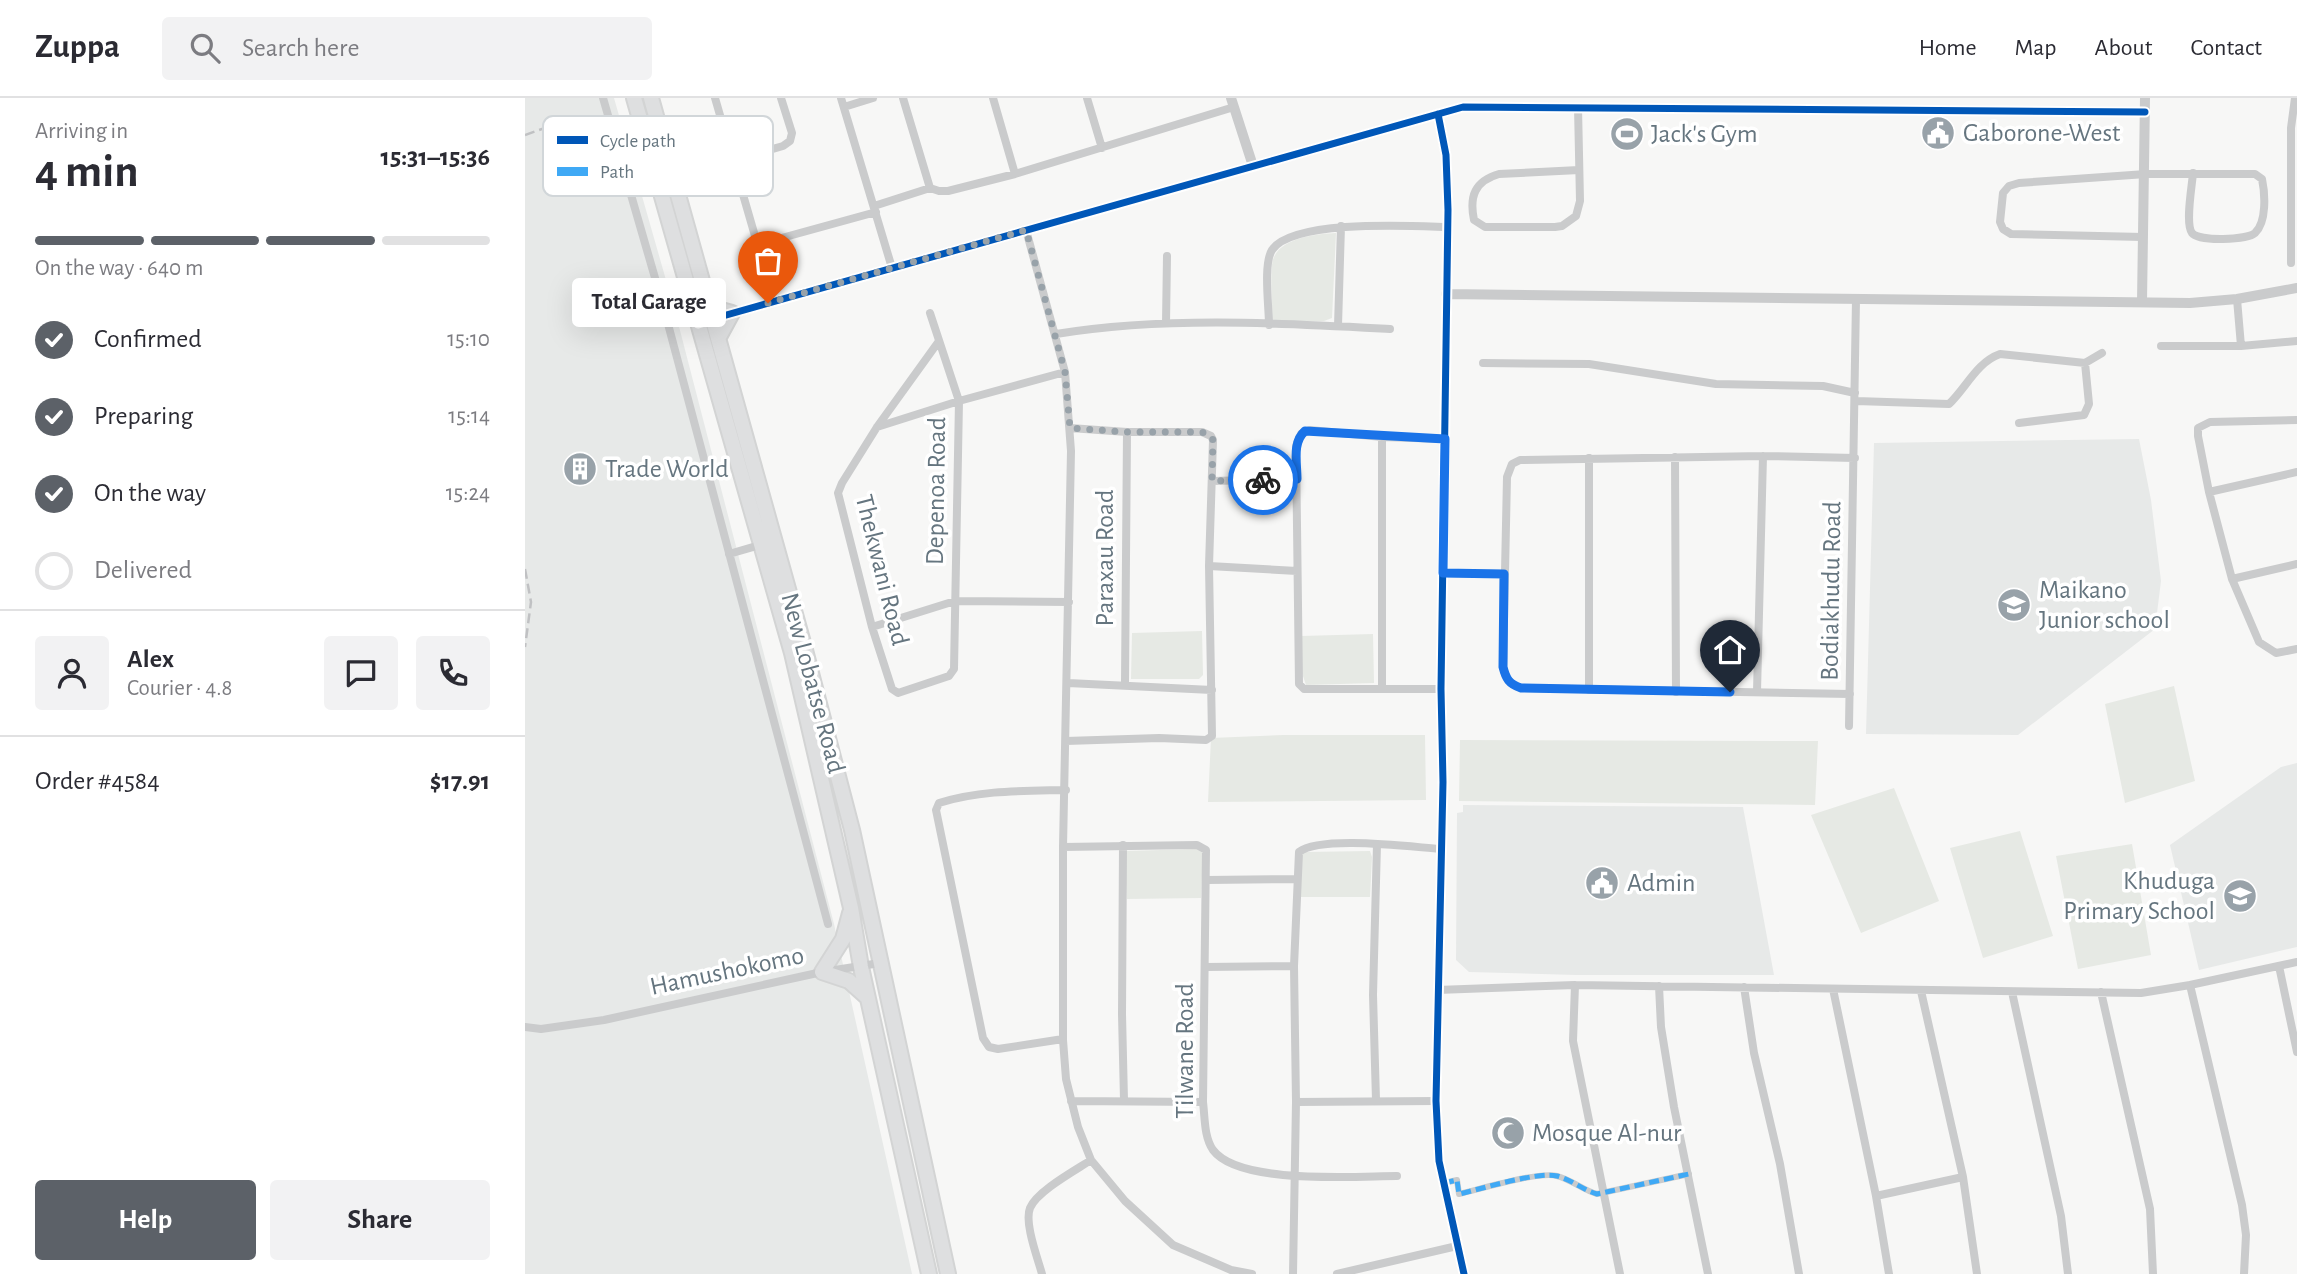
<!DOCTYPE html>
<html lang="en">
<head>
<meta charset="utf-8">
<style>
  :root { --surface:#fff; --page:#f2f2f3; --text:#2b2b33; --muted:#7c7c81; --line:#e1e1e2; --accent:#5c6168 }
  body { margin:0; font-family:"Alegreya Sans",sans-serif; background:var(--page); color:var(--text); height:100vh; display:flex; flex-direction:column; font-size:26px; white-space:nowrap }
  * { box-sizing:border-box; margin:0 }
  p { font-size:23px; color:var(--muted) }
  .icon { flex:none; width:38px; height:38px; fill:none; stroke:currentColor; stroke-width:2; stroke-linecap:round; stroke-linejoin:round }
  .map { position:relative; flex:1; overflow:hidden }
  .panel { display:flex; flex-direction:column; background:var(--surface); width:525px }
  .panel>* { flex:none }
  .pin { position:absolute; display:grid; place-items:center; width:60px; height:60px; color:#fff; margin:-72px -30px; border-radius:50% 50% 50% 0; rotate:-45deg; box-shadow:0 0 7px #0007 }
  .pin .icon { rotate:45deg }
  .courier { position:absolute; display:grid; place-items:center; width:70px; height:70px; margin:-35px; border:5px solid #1a73e8; border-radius:50%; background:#fff; color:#222; box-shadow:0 2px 9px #0007 }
  .bubble { position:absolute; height:49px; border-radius:7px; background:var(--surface); box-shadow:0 7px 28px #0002; font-size:23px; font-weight:700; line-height:49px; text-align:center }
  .head em { font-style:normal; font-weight:700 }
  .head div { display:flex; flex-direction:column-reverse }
  .head { display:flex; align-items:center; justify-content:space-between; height:119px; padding:0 35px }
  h1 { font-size:46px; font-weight:700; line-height:52px }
  .bar { display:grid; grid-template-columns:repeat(4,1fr); gap:10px 7px; align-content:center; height:84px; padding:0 35px }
  .bar i { height:9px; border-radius:5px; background:var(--line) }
  .bar .current { background:var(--accent) }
  .bar p { grid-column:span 4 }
  .line { display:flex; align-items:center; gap:18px; padding:0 35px; border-top:2px solid var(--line) }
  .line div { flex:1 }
  .round { display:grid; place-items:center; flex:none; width:74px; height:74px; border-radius:7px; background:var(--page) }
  ol { padding:0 35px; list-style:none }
  li { display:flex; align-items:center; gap:21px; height:77px }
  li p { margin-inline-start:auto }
  li .icon { padding:7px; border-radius:50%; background:var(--accent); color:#fff; stroke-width:4 }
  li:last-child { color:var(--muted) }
  li i { width:38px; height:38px; border:4px solid var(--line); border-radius:50% }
  .button { display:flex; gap:14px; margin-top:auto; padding:14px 35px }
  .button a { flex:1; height:80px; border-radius:7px; background:var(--accent); color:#fff; font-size:28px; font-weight:700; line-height:80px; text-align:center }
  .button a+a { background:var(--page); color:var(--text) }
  header { display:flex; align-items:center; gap:42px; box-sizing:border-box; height:98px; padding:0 35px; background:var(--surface); border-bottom:2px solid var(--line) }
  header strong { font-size:33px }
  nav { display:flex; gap:38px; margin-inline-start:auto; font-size:24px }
  .search { width:490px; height:63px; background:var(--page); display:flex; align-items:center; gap:18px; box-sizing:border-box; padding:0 24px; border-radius:7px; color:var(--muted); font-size:26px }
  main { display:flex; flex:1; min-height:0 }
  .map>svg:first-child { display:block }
  .built { fill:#e7e9e8 }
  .green { fill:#e6e9e4 }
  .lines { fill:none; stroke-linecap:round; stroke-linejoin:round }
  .primary-casing { stroke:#d3d4d4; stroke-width:18 }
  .pedestrian { stroke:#cacbcc; stroke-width:6 }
  .minor { stroke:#cacbcc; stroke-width:8 }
  .tertiary { stroke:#cacbcc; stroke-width:10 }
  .primary { stroke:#dedfe0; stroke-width:14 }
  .rail { stroke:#c0c1c3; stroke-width:2.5; stroke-dasharray:10 5; stroke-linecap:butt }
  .quiet { stroke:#3fa9f5; stroke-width:5; stroke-dasharray:10 5; stroke-linecap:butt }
  .cycleway-casing { stroke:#fff; stroke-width:11 }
  .cycleway { stroke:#0057b8; stroke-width:7 }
  .done { stroke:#98a2a9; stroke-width:7; stroke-dasharray:0 12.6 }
  .route { stroke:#1a73e8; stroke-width:9 }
  .labels { text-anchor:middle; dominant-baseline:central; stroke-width:7; stroke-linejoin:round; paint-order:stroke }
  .poi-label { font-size:26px; fill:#65757f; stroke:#fff; text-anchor:start }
  .street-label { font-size:26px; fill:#65757f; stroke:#fff }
  .key { fill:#fff; stroke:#d1d6d9; stroke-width:2 }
  .key-label { font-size:19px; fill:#65757f }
</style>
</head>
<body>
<header>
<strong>Zuppa</strong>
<div class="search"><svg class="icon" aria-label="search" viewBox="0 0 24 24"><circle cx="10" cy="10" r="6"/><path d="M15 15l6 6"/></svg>Search here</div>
<nav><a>Home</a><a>Map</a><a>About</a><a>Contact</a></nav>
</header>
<main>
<section class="panel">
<div class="head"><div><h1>4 min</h1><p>Arriving in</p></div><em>15:31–15:36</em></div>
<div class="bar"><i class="current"></i><i class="current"></i><i class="current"></i><i></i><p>On the way · 640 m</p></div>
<ol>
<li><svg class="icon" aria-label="check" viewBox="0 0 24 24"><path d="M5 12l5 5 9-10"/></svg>Confirmed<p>15:10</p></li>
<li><svg class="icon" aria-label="check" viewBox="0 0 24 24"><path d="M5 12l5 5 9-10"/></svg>Preparing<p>15:14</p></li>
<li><svg class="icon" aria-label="check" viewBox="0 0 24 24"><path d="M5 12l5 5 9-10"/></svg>On the way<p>15:24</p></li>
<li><i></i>Delivered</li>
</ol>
<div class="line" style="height:126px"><a class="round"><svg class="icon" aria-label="person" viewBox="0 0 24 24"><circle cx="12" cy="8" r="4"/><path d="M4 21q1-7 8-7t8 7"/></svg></a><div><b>Alex</b><p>Courier · 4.8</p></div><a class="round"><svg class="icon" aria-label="chat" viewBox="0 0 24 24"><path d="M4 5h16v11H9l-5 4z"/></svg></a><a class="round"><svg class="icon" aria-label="phone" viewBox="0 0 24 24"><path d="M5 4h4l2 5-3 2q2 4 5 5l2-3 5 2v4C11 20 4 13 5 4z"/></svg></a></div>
<div class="line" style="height:91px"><div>Order #4584</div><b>$17.91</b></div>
<div class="button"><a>Help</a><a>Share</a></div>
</section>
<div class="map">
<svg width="1772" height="1176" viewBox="0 0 1772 1176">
  <rect width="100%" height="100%" fill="#f7f7f6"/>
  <path class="built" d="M0,0H89L151,217L309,826L387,1176H0Z
    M1614,341L1626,402L1636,483L1630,531L1493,637L1341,636L1349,345Z
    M1772,665V849L1674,872L1645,747L1756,669Z
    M938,707L1218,709L1249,877H1051L944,874L931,862L932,715L938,714Z"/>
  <path class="green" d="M811,135L807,220L799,223H747C748,205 745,186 747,167C749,140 791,136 811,135Z
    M677,533L678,577L674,581H606L607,535Z
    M848,536L849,585L781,587L777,575L776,538Z
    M1649,588L1670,683L1600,705L1580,606Z
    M758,637H900L901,702L683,704L686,640Z
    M935,642L1293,643L1290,707L934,703Z
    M1369,690L1414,803L1336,835L1286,717Z
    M1495,733L1528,838L1458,860L1425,750Z
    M1607,746L1626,857L1553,871L1531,758Z
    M672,751L678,755L676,800L602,801L599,753Z
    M845,753L847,759L845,799H776L775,757L779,754Z"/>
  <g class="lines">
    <g class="primary-casing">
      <path id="primary" d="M109,0L267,555L326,810L336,869L404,1176
        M126,0L280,552L327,732L423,1176
        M184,202L196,212L207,215L194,239
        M325,815L318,841L297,874L324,883L343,900"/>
    </g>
    <path class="pedestrian" d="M919,1085L932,1082L934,1096C956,1091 1014,1073 1032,1078C1047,1082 1058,1092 1072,1096L1164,1076"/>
    <path class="minor" d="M78,0L139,211L303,826
      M190,0L230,138L235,143L242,144L351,114
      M316,0L367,170
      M378,0L405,90
      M468,0L490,76
      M562,0L577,50
      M319,9L348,0
      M1053,9L1055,103L1051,118L1037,128L1030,129H960L949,122C944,98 950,83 974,76L1054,72
      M209,62L258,48L265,43L267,35L256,0
      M349,108L405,90L414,93H423L490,76L709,9
      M501,132L540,274L546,353L538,749V942L541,981L553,1029L566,1062L600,1103L648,1147L706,1172L727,1176
      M1618,139L1486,136L1478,131L1475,124L1478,95L1484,88L1494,85L1621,76H1730L1737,81C1740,95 1742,124 1730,135C1722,142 1674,144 1667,135C1660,126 1667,88 1668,75
      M1766,165V30L1770,0
      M1712,201L1716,248
      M405,215L434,303L429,571L424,578L373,595L367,591L347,529L313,395L317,385L352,329L414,243
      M641,225L642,158
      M744,227C744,209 738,166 747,152C768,121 887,128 922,129
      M813,228L816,128
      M531,236C640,218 755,225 865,231
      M1636,248H1716L1772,243
      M958,265L1064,266L1191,286L1298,288L1330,295
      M1331,303L1424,306C1441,290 1452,264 1475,256L1560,265L1577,255
      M1772,322L1685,324L1673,330V338L1684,394L1707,481L1734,544L1751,555L1772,551
      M1494,325L1559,317L1564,306L1560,265
      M352,329L434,303L540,274
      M857,339V591
      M1150,359L1151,594
      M1064,360V592
      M687,383L772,381
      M1684,394L1772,374
      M204,456L238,446
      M684,468L772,473
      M918,475L979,476
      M1707,481L1772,466
      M347,529L430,503L544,504
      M543,585L687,592
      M600,586L602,334
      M916,591H779L774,586L771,348L776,336L785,332L857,339L920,341
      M1232,594L1238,358
      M1325,596L996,590C984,586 981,581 978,569L982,379L987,366L995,362L1238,358L1330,360
      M1324,628L1331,201
      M541,643L634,640L681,642L687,638L684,468L688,342L686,338L677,334H602L545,330
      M598,747L597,916L599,1002
      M538,749L672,747L681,752L678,1004C680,1020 679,1039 688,1052C714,1087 831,1078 872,1078
      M682,782L772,781
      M1754,868L1772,954
      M681,869L769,868
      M1050,887L1048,943L1095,1176
      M1665,887L1717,1107L1721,1137L1719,1176
      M1134,888L1136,929L1149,1009L1183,1176
      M1219,889L1229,955L1255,1066L1274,1176
      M1308,891L1351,1098L1364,1176
      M912,892L1050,887L1616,895L1665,887L1772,864
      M1396,893L1438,1079L1452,1176
      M1487,894L1536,1118L1543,1176
      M1576,894L1625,1111L1628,1176
      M0,929L16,931L79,922L297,874L355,865
      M538,941L473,951L464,949L458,940L411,712L414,705C455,692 498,693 541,692
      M851,1002L848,897L852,746
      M546,1003L678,1004
      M771,1004L911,1003
      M1351,1098L1438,1079
      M517,1176C513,1161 499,1125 505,1110C512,1093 551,1072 566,1062
      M768,1176L771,1004L769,868L774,754C796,737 886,749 916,751
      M812,1176L932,1148"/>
    <path class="tertiary" d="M706,0L728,68
      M913,16L921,57L923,112L916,591L918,684L911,1003L914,1063L939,1176
      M921,196L1665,205L1712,201L1772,190
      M1617,204L1620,0
      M173,225L938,9L1620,14"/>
    <use href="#primary" class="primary"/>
    <path class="rail" d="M0,37L45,21
      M0,471L6,504L0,549"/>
    <path class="quiet" d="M919,1085L932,1082L934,1096C956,1091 1014,1073 1032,1078C1047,1082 1058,1092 1072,1096L1164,1076"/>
    <g class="cycleway-casing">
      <path id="cycleway" d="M913,16L921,57L923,112L916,591L918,684L911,1003L914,1063L939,1176
        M173,225L938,9L1620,14"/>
    </g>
    <use href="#cycleway" class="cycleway"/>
  </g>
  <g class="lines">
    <path class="done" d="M243,205L501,132L540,274L545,330L602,334H677L686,338L688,342L687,383L738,382"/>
    <path class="route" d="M738,382L772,381C772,365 767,344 780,333L920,341L918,475L979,476L978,569C981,581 984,586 996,590L1205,594"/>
  </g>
  <defs>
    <g id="civic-disc" transform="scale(1.75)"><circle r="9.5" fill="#98a2a9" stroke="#fff"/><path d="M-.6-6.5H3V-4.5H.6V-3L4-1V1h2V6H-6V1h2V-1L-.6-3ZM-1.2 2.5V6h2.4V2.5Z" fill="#fff"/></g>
    <g id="stadium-disc" transform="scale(1.75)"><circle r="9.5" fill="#98a2a9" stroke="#fff"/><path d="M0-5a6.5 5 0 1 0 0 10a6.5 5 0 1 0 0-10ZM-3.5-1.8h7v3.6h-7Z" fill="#fff"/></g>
    <g id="building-disc" transform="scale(1.75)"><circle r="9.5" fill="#98a2a9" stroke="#fff"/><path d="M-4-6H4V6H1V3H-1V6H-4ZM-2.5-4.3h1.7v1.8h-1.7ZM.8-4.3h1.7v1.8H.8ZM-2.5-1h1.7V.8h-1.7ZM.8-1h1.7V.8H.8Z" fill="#fff"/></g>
    <g id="school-disc" transform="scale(1.75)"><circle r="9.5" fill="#98a2a9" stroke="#fff"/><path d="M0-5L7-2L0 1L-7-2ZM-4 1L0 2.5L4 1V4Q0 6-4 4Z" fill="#fff"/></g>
    <g id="mosque-disc" transform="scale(1.75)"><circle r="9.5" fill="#98a2a9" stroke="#fff"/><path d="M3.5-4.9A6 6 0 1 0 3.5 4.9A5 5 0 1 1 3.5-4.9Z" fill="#fff"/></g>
  </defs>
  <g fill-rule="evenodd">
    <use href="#civic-disc" x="1413" y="35"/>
    <use href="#stadium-disc" x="1102" y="36"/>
    <use href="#building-disc" x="55" y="371"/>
    <use href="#school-disc" x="1489" y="507"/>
    <use href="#civic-disc" x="1077" y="785"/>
    <use href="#school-disc" x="1715" y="798"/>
    <use href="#mosque-disc" x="983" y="1035"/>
  </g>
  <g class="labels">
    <g class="poi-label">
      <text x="1438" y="35">Gaborone-West</text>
      <text x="1126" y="36">Jack's Gym</text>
      <text x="80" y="371">Trade World</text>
      <text x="1514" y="492">Maikano<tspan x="1514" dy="30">Junior school</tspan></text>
      <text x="1690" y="783" text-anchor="end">Khuduga<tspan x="1690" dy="30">Primary School</tspan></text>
      <text x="1102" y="785">Admin</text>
      <text x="1007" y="1035">Mosque Al-nur</text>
    </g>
    <g class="street-label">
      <text transform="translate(411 393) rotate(-89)">Depenoa Road</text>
      <text transform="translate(580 460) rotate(-90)">Paraxau Road</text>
      <text transform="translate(357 472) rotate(76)">Thekwani Road</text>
      <text transform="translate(1306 493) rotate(-89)">Bodiakhudu Road</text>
      <text transform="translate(288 585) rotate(75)">New Lobatse Road</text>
      <text transform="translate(202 873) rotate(-12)">Hamushokomo</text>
      <text transform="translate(660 953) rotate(-90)">Tilwane Road</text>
    </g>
  </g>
  <rect x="18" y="18" width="230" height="80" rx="10" class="key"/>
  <rect x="32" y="38" width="31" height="8" fill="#0057b8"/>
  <rect x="32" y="69" width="31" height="9" fill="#3fa9f5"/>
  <g class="key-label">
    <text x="75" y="49">Cycle path</text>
    <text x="75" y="80">Path</text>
  </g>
</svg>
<div class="pin" style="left:243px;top:205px;background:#ea580c"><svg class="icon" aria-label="bag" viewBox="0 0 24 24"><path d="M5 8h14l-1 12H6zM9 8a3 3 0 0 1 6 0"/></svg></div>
<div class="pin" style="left:1205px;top:594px;background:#1f2937"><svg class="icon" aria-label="home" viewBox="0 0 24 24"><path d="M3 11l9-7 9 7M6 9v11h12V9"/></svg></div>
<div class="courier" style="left:738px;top:382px"><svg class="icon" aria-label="bike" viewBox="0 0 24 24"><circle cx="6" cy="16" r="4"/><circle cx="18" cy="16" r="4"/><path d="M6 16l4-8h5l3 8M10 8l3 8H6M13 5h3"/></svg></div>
<div class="bubble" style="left:47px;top:180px;width:154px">Total Garage</div>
</div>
</main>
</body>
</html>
